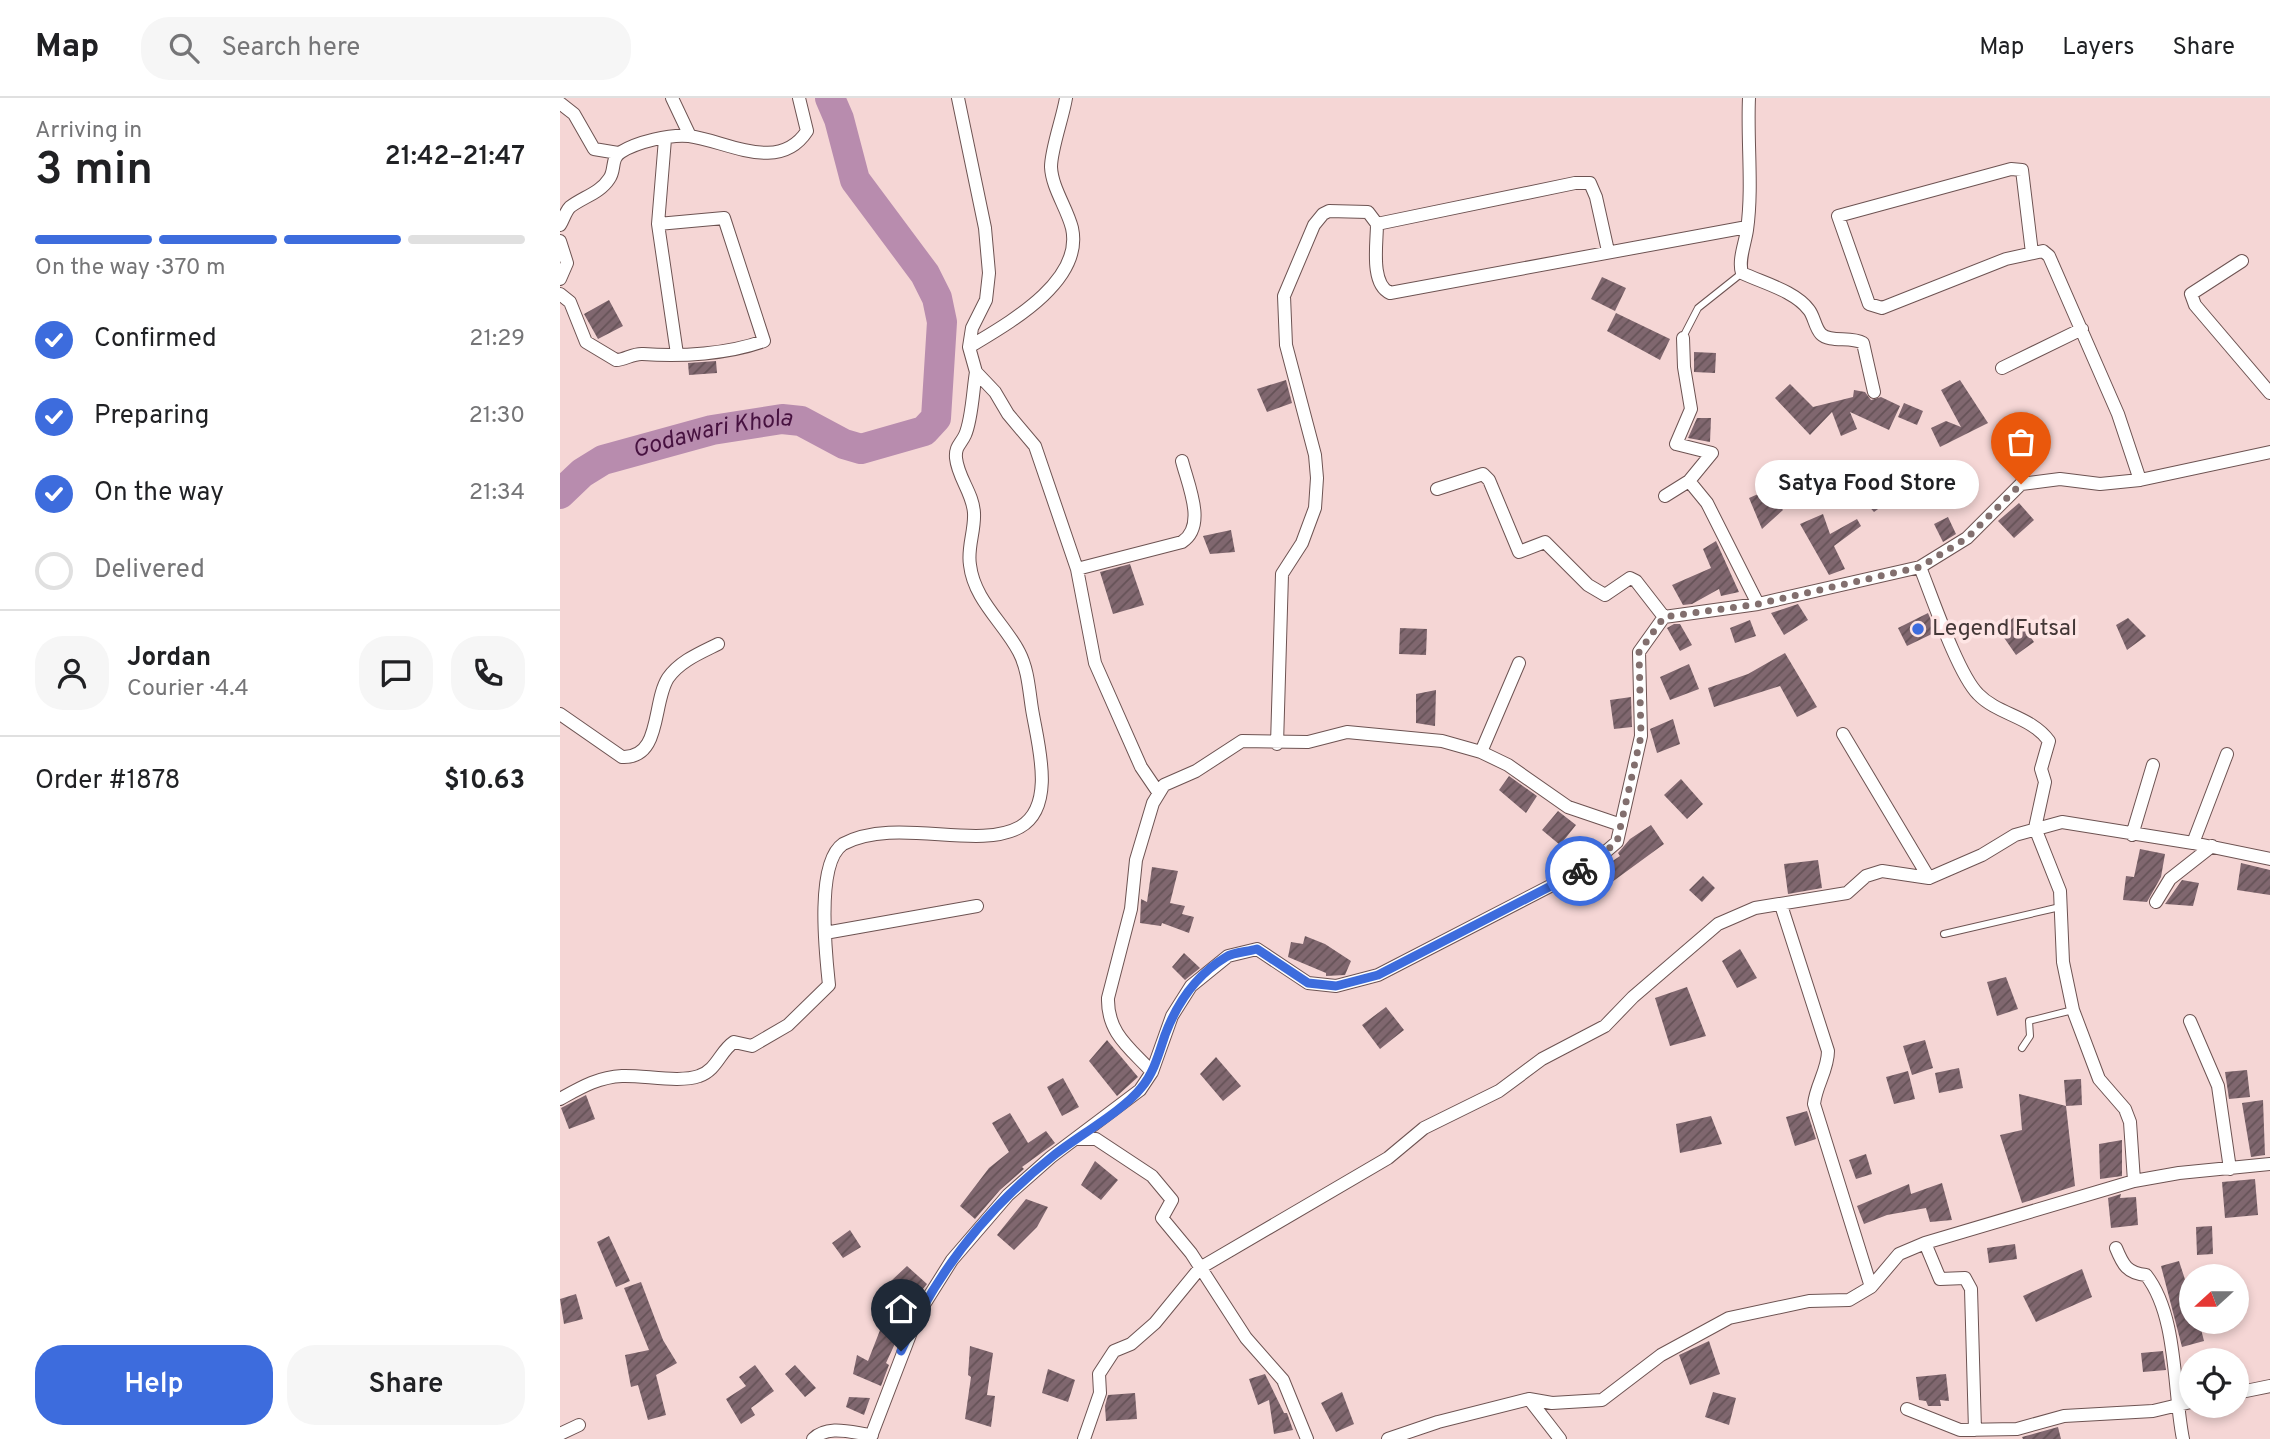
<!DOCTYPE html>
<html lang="en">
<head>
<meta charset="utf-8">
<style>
  :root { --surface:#fff; --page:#f6f6f6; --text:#202124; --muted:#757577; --line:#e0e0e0; --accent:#3d6cdd }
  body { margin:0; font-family:Overpass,sans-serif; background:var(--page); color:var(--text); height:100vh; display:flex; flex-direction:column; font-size:26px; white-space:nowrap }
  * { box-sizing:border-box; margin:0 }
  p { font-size:23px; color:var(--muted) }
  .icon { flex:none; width:38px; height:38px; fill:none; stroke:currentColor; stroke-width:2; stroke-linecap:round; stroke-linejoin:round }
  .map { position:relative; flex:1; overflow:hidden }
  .drawer { display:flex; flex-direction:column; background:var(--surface); width:560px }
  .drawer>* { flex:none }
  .needle { width:46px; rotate:249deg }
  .tools { position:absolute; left:1619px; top:1166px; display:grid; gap:14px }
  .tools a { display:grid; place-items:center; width:70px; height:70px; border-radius:50%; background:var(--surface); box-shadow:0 4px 10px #0003; font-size:35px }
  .pin { position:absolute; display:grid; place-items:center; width:60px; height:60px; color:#fff; margin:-72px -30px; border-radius:50% 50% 50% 0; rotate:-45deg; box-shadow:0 0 7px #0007 }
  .pin .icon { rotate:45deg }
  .courier { position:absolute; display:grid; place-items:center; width:70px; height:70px; margin:-35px; border:5px solid #3d6cdd; border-radius:50%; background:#fff; color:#222; box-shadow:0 2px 9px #0007 }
  .bubble { position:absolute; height:49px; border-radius:24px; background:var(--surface); box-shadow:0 4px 10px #0003; font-size:23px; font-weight:600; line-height:49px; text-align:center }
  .headline em { font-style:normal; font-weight:600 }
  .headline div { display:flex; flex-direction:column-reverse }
  .headline { display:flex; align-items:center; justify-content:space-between; height:119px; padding:0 35px }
  h1 { font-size:46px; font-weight:600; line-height:52px }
  .bar { display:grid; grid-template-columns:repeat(4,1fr); gap:10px 7px; align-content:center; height:84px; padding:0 35px }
  .bar i { height:9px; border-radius:5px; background:var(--line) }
  .bar .active { background:var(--accent) }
  .bar p { grid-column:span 4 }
  .line { display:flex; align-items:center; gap:18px; padding:0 35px; border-top:2px solid var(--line) }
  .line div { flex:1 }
  .round { display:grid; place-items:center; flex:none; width:74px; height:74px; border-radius:28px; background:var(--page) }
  ol { padding:0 35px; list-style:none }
  li { display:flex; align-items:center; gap:21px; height:77px }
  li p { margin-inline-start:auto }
  li .icon { padding:7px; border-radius:50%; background:var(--accent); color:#fff; stroke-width:4 }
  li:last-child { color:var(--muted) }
  li i { width:38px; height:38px; border:4px solid var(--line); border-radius:50% }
  .button { display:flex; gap:14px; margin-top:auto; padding:14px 35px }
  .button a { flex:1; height:80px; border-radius:28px; background:var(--accent); color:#fff; font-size:28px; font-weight:600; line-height:80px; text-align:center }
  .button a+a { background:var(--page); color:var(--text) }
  header { display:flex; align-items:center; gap:42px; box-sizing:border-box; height:98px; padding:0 35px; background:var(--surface); border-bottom:2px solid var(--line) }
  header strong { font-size:33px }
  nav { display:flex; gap:38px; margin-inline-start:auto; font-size:24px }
  .search { width:490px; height:63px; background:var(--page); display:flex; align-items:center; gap:18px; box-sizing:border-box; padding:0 24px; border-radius:28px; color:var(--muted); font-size:26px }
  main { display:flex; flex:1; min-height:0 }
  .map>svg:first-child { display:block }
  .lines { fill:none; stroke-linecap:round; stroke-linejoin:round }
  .river { stroke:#b88cae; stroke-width:30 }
  .building { fill:url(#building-hatch) }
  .lane-casing { stroke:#6d5352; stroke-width:8 }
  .street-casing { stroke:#6d5352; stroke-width:14 }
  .lane { stroke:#fff; stroke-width:6 }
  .street { stroke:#fff; stroke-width:12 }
  .done { stroke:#826f6e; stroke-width:7; stroke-dasharray:0 12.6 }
  .route { stroke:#3d6cdd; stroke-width:9 }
  .poi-dot { fill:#3d6cdd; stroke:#fee5e4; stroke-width:2.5 }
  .labels { text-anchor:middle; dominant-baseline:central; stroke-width:7; stroke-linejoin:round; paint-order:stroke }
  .poi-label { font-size:23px; fill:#443837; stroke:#fee5e4; text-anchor:start }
  .water-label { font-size:24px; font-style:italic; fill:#471240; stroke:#fee5e4 }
</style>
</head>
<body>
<header>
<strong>Map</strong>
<div class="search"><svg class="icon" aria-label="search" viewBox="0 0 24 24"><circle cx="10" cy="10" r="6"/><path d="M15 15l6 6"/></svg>Search here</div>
<nav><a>Map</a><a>Layers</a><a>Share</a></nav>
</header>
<main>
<section class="drawer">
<div class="headline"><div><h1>3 min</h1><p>Arriving in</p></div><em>21:42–21:47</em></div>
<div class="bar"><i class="active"></i><i class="active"></i><i class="active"></i><i></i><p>On the way · 370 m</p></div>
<ol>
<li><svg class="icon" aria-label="check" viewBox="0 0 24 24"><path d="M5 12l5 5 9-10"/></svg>Confirmed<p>21:29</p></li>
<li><svg class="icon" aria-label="check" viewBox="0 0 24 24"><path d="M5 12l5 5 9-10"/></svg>Preparing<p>21:30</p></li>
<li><svg class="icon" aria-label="check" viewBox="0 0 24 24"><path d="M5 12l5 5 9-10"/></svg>On the way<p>21:34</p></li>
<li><i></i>Delivered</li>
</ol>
<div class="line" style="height:126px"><a class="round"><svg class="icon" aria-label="person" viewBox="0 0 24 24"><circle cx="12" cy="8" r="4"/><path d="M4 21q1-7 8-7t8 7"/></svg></a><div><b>Jordan</b><p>Courier · 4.4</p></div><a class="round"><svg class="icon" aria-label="chat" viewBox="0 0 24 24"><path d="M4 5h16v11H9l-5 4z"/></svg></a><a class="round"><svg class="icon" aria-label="phone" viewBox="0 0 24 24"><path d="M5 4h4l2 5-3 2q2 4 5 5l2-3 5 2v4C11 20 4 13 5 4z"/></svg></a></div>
<div class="line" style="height:91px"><div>Order #1878</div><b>$10.63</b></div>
<div class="button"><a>Help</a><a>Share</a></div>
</section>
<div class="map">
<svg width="1710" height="1341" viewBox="0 0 1710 1341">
  <defs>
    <pattern id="building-hatch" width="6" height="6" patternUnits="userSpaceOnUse" patternTransform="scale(1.75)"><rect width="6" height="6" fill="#80676f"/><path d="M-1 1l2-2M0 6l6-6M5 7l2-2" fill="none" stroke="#655257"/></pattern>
  </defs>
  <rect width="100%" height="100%" fill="#f5d6d5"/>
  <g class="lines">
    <path class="river" id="s1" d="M0,396L22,375L43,362L152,332L222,321L241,323L284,346L301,351L364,333L376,320L382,224L377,200L365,176L295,82L279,21L270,0"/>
  </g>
  <path class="building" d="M1042,179L1066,190L1055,213L1031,201Z
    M49,202L63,228L38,241L24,216Z
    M1056,215L1110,241L1100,262L1047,233Z
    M1134,254L1156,255L1155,275L1134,274Z
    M156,263L157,275L129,277L128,265Z
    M726,282L732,305L707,314L697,291Z
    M1400,282L1428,325L1380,349L1371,330L1386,323L1401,329L1381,292Z
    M1230,286L1253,309L1293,299L1294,292L1305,294L1311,302L1321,299L1340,308L1329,332L1290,314L1297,331L1281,338L1272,314L1250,337L1215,300Z
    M1344,305L1363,313L1357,327L1338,319Z
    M1137,320H1151L1150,344L1128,340Z
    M1236,365L1247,391L1216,404L1223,412L1202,431L1189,400L1228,383L1222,370Z
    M1319,371L1336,398L1314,414L1287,384Z
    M1459,405L1474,422L1454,440L1438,423Z
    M1263,416L1270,436L1297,421L1301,428L1274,448L1285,471L1269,477L1240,426Z
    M1388,419L1396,436L1383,444L1374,426Z
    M671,432L675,454L650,456L643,438Z
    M1156,443L1179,494L1161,498L1159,491L1132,506L1123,507L1112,487L1151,470L1143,451Z
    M570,466L584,507L553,516L540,474Z
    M1238,506L1248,522L1224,537L1211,515Z
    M1368,515L1376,534L1347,548L1338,530Z
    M1456,518L1474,544L1456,557L1438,531Z
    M1568,520L1586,538L1567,552L1556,527Z
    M1190,522L1196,538L1175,545L1170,530Z
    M1114,526H1120L1132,547L1120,553L1107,530Z
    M840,530L867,531L866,557L839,556Z
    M1225,555L1257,609L1237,619L1220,588L1154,609L1148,590L1188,576Z
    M1129,566L1139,591L1110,602L1100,579Z
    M876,592L875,628L856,625V596Z
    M1071,599L1072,629L1054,631L1050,602Z
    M1113,621L1120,646L1097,655L1090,631Z
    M949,678L977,698L966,715L939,692Z
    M1121,681L1143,706L1127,721L1104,697Z
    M998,713L1016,727L1000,747L982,732Z
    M1091,727L1104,746L1052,784L1042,770L1060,758L1058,755L1070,741Z
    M1580,751L1605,756L1601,779L1587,804L1563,802L1566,778L1574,779Z
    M1258,762L1262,790L1228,796L1224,766Z
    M1681,765L1710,772V797L1677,792Z
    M592,769L618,773L610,805L625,808L622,816L634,819L629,835L602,825L601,828L580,825L581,801L587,804Z
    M1143,778L1155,790L1142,804L1129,792Z
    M1622,782L1639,785L1633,808L1605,806Z
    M745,838L765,846L791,863L785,877L766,878V875L728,859L731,844L743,846Z
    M1180,851L1197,880L1177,890L1162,863Z
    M624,855L640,870L625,882L612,869Z
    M1446,879L1458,911L1437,918L1427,884Z
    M1127,889L1146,938L1110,948L1095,900Z
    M826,909L844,932L820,951L802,927Z
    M547,942L578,979L557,998L529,963Z
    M1365,942L1373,970L1352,977L1343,948Z
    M656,959L681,988L663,1003L640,976Z
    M1399,970L1403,990L1379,995L1375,975Z
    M1687,972L1690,999L1669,1001L1665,974Z
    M1348,973L1355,1001L1334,1006L1326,979Z
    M503,980L519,1009L502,1018L487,989Z
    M1521,981L1522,1007L1506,1008L1504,982Z
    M1459,996L1506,1008L1515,1088L1462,1105L1440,1037L1462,1032Z
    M26,997L35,1021L9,1031L1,1010Z
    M1703,1002L1705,1057L1691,1059L1682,1005Z
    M1247,1013L1256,1041L1235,1048L1226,1019Z
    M450,1015L468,1045L486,1033L495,1045L462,1069L464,1071L440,1092L415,1121L400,1108L429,1070L449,1054L432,1025Z
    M1151,1018L1162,1046L1120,1055L1116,1026Z
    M1562,1042V1078L1540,1081L1539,1046Z
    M1306,1056L1312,1076L1296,1081L1289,1062Z
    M535,1063L558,1082L541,1102L521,1087Z
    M1695,1081L1698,1117L1665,1120L1662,1084Z
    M1382,1085L1392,1122L1370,1124L1366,1110L1327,1117L1304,1126L1297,1108L1349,1086L1351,1096Z
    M1561,1096L1560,1100L1576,1099L1578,1127L1551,1130L1548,1100Z
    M466,1101L488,1109L477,1129L454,1152L437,1137Z
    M1652,1128L1653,1156L1637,1157L1636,1129Z
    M290,1132L301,1149L283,1160L272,1145Z
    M49,1138L70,1183L56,1189L37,1144Z
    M1455,1146L1457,1161L1429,1165L1427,1150Z
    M1619,1163L1631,1200V1223H1639L1644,1243L1622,1249L1601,1168Z
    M347,1168L367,1186L351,1205L331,1183Z
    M1522,1171L1532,1199L1476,1224L1463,1198Z
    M81,1184L103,1242L117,1265L96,1277L106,1317L88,1322L78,1287L71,1289L65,1257L89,1252L64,1190Z
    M16,1196L23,1221L4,1226L0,1201Z
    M339,1203L350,1213L326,1265L329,1267L321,1288L293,1276L297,1257L308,1263L322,1227L318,1223Z
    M1149,1243L1160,1276L1130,1287L1119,1257Z
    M410,1248L433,1255L427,1297L435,1298L431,1329L405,1321L411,1279L408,1277Z
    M1603,1253L1606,1272L1583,1274L1581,1255Z
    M195,1267L214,1293L191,1310L195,1317L181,1326L166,1301L186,1288L179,1279Z
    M235,1267L256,1290L245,1299L225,1276Z
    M488,1271L515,1282L508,1304L482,1295Z
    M705,1276L724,1315H727L733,1332L714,1336L709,1302L698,1307L689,1281Z
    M1386,1276L1389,1303L1380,1302L1381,1308H1368L1366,1303L1359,1302L1356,1279Z
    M782,1294L794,1326L776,1334L761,1305Z
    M1153,1294L1176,1300L1169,1327L1145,1319Z
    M575,1295L577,1321L546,1323L545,1308L548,1297Z
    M289,1299L310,1300L304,1317L286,1309Z
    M1498,1329L1501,1341H1463L1462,1339Z"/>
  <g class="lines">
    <g class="lane-casing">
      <path id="lane" d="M1123,239L1138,210L1182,175
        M1384,836L1500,809
        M1462,950L1470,938L1469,923L1513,912"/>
    </g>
    <g class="street-casing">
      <path id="street" d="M112,0L130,38
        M398,0L425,130L429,175L426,202L412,230L409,249L416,274L435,294L448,316L475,348L517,471L535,565L581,669L598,694
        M1189,0C1187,44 1193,89 1187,132C1185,146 1178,162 1182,175C1203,185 1235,193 1249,212C1254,218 1255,230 1261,236C1270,245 1291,238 1303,245L1314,294
        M0,5L14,16L34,51L58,55
        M105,41L98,126L117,256
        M817,126L1015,85H1030L1036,99L1048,153
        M0,127C4,121 5,114 10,109C23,99 40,95 49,81C56,72 50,61 61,54C77,44 110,36 129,38C167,43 219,76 247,33L239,0
        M0,143L7,165L0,181
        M1472,155L1462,72L1451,71L1278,118L1309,206L1322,210L1446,161L1483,153L1489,158L1558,316L1580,382
        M1682,163L1631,196L1635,207L1710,295
        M0,196L10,204L26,244L56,262C65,262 73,255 83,256C121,259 168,256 204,243L164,120L98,126
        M1123,240L1124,269L1131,311L1116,346L1152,355L1129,383
        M409,249C447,226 524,184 512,130C507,110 492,90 491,69C491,51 503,19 506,0
        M1442,270L1522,231
        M877,391L923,376L929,382L959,454L985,444L1028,487L1045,497L1070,480L1076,483L1104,519
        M1105,398L1129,383L1147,405L1198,506
        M1360,469C1372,499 1398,576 1418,596C1438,617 1471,618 1489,643L1481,671L1485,684L1475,730L1500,793L1503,864L1513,912L1539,981L1565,1011L1570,1024L1574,1083
        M517,471L622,444C647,428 628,387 622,363
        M0,616L62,659C102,661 92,605 108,580C120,563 140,555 158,546
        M1283,636L1369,780
        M717,646L722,476L742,445L755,410L757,380L755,357L726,247L724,198L754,127L763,116L769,113L808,114L817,126C817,145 810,186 830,195L1187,129
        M921,654L959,565
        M1572,737L1593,667
        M1633,745L1667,656
        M1596,804L1610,781L1652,748
        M1221,807L1268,953C1268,972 1256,987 1254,1006L1311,1189
        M265,835L417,808
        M1630,923L1658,988L1670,1071
        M592,974C570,950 547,935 548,900L571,811L576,762L593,705L604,687L636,673L682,643L748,644L787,634L882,643L921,654L948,667L1008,709L1061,727
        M0,1001C20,990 38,979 62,978C83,977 120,985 139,978C157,972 160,953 174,944L192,948L228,927L269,887C266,858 255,765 283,746C336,718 417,753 460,729C497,708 477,643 472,611C469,592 468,571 459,554C444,525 414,502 410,467C407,450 415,433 414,415C413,395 398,380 396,360C395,348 401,346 405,337C412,322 413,291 416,274
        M515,1041H536L592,1078L612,1102L602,1120L631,1155L686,1240L723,1282L747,1341
        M1365,1145L1380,1181L1405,1180L1411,1191L1415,1332
        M1556,1150C1563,1167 1567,1175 1586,1177C1618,1218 1613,1292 1623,1341
        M1676,1295L1710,1288
        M969,1301L1000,1341
        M1347,1311L1400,1332L1457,1331L1504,1318L1593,1313L1631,1304
        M0,1336L19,1327
        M253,1341C268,1326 293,1335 312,1337
        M310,1341L358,1216L392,1162L448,1097L491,1059L580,992L592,974L612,918L631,888L668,858L697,851L748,885L776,888L818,877L1029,768L1057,744L1081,638L1079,554L1104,519L1198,506L1360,469L1407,440L1461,386L1500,381L1540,386L1580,382L1710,354
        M524,1341L540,1295L539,1276L554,1253L571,1246L595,1225L640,1170L828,1060L864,1030L939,993L982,961L1045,928L1073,899L1158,826L1195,810L1287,795L1306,778L1322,773L1369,780L1422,757L1455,737L1502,724L1633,745L1710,761
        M828,1341L878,1324L969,1301L992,1305L1042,1302L1101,1257L1169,1220L1249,1203L1289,1202L1311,1189L1339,1156L1365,1145L1574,1083L1619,1075L1710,1066"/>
    </g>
    <use href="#lane" class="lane"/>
    <use href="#street" class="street"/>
  </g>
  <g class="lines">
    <path class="done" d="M1020,773L1057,744L1081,638L1079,554L1104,519L1198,506L1360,469L1407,440L1461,386"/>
    <path class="route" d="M341,1253C375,1177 427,1110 493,1058C518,1038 563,1013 581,990C594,975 599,955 605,937C617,905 636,877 666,859C674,854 687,854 697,851L748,885L776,888L818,877L1020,773"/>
  </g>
  <circle class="poi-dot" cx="1358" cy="531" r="7"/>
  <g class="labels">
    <g class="poi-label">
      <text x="1372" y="531">Legend Futsal</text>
    </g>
    <g class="water-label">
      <text stroke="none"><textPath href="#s1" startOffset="168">Godawari Khola</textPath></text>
    </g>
  </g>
</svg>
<div class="tools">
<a><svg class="needle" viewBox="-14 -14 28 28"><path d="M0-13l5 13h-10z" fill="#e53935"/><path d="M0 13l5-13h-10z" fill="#757577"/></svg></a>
<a><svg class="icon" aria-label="locate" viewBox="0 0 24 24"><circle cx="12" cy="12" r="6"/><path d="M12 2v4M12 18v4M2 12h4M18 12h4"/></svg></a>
</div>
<div class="pin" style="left:1461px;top:386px;background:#ea580c"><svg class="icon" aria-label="bag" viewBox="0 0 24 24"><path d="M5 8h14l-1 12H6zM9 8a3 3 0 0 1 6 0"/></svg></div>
<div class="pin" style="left:341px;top:1253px;background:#1f2937"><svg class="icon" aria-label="home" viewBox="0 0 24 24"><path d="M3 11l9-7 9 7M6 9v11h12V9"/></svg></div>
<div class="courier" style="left:1020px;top:773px"><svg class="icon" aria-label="bike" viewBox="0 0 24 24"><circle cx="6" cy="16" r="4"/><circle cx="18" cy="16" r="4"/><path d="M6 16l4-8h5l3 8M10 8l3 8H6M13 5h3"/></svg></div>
<div class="bubble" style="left:1195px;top:362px;width:224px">Satya Food Store</div>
</div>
</main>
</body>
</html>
